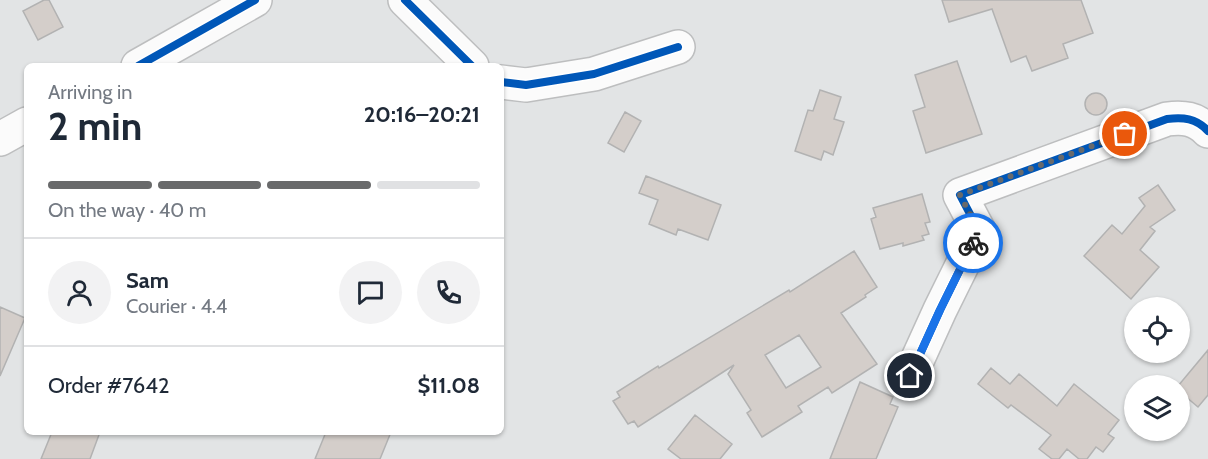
<!DOCTYPE html>
<html lang="en">
<head>
<meta charset="utf-8">
<style>
  :root { --surface:#fff; --page:#f2f2f3; --text:#1f2937; --muted:#747a83; --line:#e0e1e3; --accent:#696a6b }
  body { margin:0; font-family:Cabin,sans-serif; background:var(--page); color:var(--text); height:100vh; display:flex; flex-direction:column; font-size:22px; white-space:nowrap }
  * { box-sizing:border-box; margin:0 }
  p { font-size:20px; color:var(--muted) }
  .icon { flex:none; width:33px; height:33px; fill:none; stroke:currentColor; stroke-width:2; stroke-linecap:round; stroke-linejoin:round }
  .map { position:relative; flex:1; overflow:hidden }
  .sheet { position:absolute; left:24px; top:63px; width:480px; height:372px; display:flex; flex-direction:column; background:var(--surface); border-radius:9px; box-shadow:0 2px 4px #0004 }
  .sheet>* { flex:none }
  .fabs { position:absolute; left:1124px; top:297px; display:grid; gap:12px }
  .fabs a { display:grid; place-items:center; width:66px; height:66px; border-radius:50%; background:var(--surface); box-shadow:0 2px 4px #0004; font-size:30px }
  .pin { position:absolute; display:grid; place-items:center; width:51px; height:51px; color:#fff; margin:-26px; border:3px solid #fff; border-radius:50%; box-shadow:0 2px 6px #0007 }
  .courier { position:absolute; display:grid; place-items:center; width:60px; height:60px; margin:-30px; border:4px solid #1a73e8; border-radius:50%; background:#fff; color:#222; box-shadow:0 2px 8px #0007 }
  .head em { font-style:normal; font-weight:800 }
  .head div { display:flex; flex-direction:column-reverse }
  .head { display:flex; align-items:center; justify-content:space-between; height:102px; padding:0 24px }
  h1 { font-size:39px; font-weight:800; line-height:45px }
  .bar { display:grid; grid-template-columns:repeat(4,1fr); gap:9px 6px; align-content:center; height:72px; padding:0 24px }
  .bar i { height:8px; border-radius:4px; background:var(--line) }
  .bar .selected { background:var(--accent) }
  .bar p { grid-column:span 4 }
  .line { display:flex; align-items:center; gap:15px; padding:0 24px; border-top:2px solid var(--line) }
  .line div { flex:1 }
  .round { display:grid; place-items:center; flex:none; width:63px; height:63px; border-radius:32px; background:var(--page) }
  .map>svg:first-child { display:block }
  .building { fill:#d4ceca; stroke:#b2b2b2; stroke-width:1.5; fill-rule:evenodd }
  .lines { fill:none; stroke-linecap:round; stroke-linejoin:round }
  .minor-casing { stroke:#bdbebf; stroke-width:36 }
  .minor { stroke:#fbfbfb; stroke-width:33 }
  .cycleway-casing { stroke:#fff; stroke-width:11 }
  .cycleway { stroke:#0057b8; stroke-width:8 }
  .done { stroke:#696a6b; stroke-width:6; stroke-dasharray:0 10.8 }
  .route { stroke:#1a73e8; stroke-width:8 }
</style>
</head>
<body>
<div class="map">
<svg width="1208" height="459" viewBox="0 0 1208 459">
  <rect width="100%" height="100%" fill="#e2e4e5"/>
  <path class="building" d="M44,0H49L63,27L38,40L23,11Z
    M942,0H1081L1093,33L1063,44L1068,58L1032,71L1026,56L1011,62L992,9L949,22Z
    M957,61L982,134L926,153L913,111L925,107L915,75Z
    M820,90L841,97L834,119L844,122L833,155L824,151L821,160L795,151L808,110L813,111Z
    M1085 104a11 11 0 1 1 22 0a11 11 0 1 1-22 0Z
    M625,112L641,121L624,152L608,143Z
    M646,176L721,205L708,240L678,229L676,235L649,224L658,200L639,193Z
    M1158,185L1175,210L1150,227L1155,231L1140,250L1159,267L1131,299L1084,256L1112,225L1122,234L1145,206L1139,198Z
    M922,194L930,222L925,223L929,234L922,236L924,240L903,246V243L880,249L871,219L876,217L873,208Z
    M854,251L877,287L865,295L866,297L841,313L877,364L832,393L828,387L798,406L802,412L762,437L747,413L751,410L728,374L734,365L638,427L634,421L628,424L613,401L620,397L617,392L658,366L659,368L789,290L790,292ZM799,335L821,367L786,388L765,355Z
    M0,307L25,318L0,376Z
    M1208,350V395L1198,407L1179,391V386H1178Z
    M991,368L1010,384L1019,374L1057,406L1074,384L1119,420L1108,434L1114,438L1103,452L1096,447L1087,459H1079L1067,449L1059,459H1052L1039,449L1051,435L1011,405L1008,408L978,384Z
    M860,382L893,397L890,404L898,407L876,459H830Z
    M695,415L732,444L720,459H681L668,449Z
    M52,432H100L90,459H41Z
    M326,432H391L380,459H315Z"/>
  <g class="lines">
    <g class="minor-casing">
      <path id="minor" d="M405,0L472,66
        M138,66L255,0
        M501,82L526,85L594,74L678,47
        M0,139L27,124
        M910,376L940,310L979,231L960,195L1167,119C1183,117 1196,118 1208,131"/>
    </g>
    <use href="#minor" class="minor"/>
    <g class="cycleway-casing">
      <path id="cycleway" d="M405,0L472,66
        M138,66L255,0
        M501,82L526,85L594,74L678,47
        M910,376L940,310L979,231L960,195L1167,119C1183,117 1196,118 1208,131"/>
    </g>
    <use href="#cycleway" class="cycleway"/>
  </g>
  <g class="lines">
    <path class="done" d="M973,243L979,231L960,195L1125,134"/>
    <path class="route" d="M910,376L940,310L973,243"/>
  </g>
</svg>
<div class="fabs">
<a><svg class="icon" aria-label="locate" viewBox="0 0 24 24"><circle cx="12" cy="12" r="6"/><path d="M12 2v4M12 18v4M2 12h4M18 12h4"/></svg></a>
<a><svg class="icon" aria-label="layers" viewBox="0 0 24 24"><path d="M12 4l9 5-9 5-9-5zM3 14l9 5 9-5"/></svg></a>
</div>
<div class="pin" style="left:1125px;top:134px;background:#ea580c"><svg class="icon" aria-label="bag" viewBox="0 0 24 24"><path d="M5 8h14l-1 12H6zM9 8a3 3 0 0 1 6 0"/></svg></div>
<div class="pin" style="left:910px;top:376px;background:#1f2937"><svg class="icon" aria-label="home" viewBox="0 0 24 24"><path d="M3 11l9-7 9 7M6 9v11h12V9"/></svg></div>
<div class="courier" style="left:973px;top:243px"><svg class="icon" aria-label="bike" viewBox="0 0 24 24"><circle cx="6" cy="16" r="4"/><circle cx="18" cy="16" r="4"/><path d="M6 16l4-8h5l3 8M10 8l3 8H6M13 5h3"/></svg></div>
<section class="sheet">
<div class="head"><div><h1>2 min</h1><p>Arriving in</p></div><em>20:16–20:21</em></div>
<div class="bar"><i class="selected"></i><i class="selected"></i><i class="selected"></i><i></i><p>On the way · 40 m</p></div>
<div class="line" style="height:108px"><a class="round"><svg class="icon" aria-label="person" viewBox="0 0 24 24"><circle cx="12" cy="8" r="4"/><path d="M4 21q1-7 8-7t8 7"/></svg></a><div><b>Sam</b><p>Courier · 4.4</p></div><a class="round"><svg class="icon" aria-label="chat" viewBox="0 0 24 24"><path d="M4 5h16v11H9l-5 4z"/></svg></a><a class="round"><svg class="icon" aria-label="phone" viewBox="0 0 24 24"><path d="M5 4h4l2 5-3 2q2 4 5 5l2-3 5 2v4C11 20 4 13 5 4z"/></svg></a></div>
<div class="line" style="height:78px"><div>Order #7642</div><b>$11.08</b></div>
</section>
</div>
</body>
</html>
